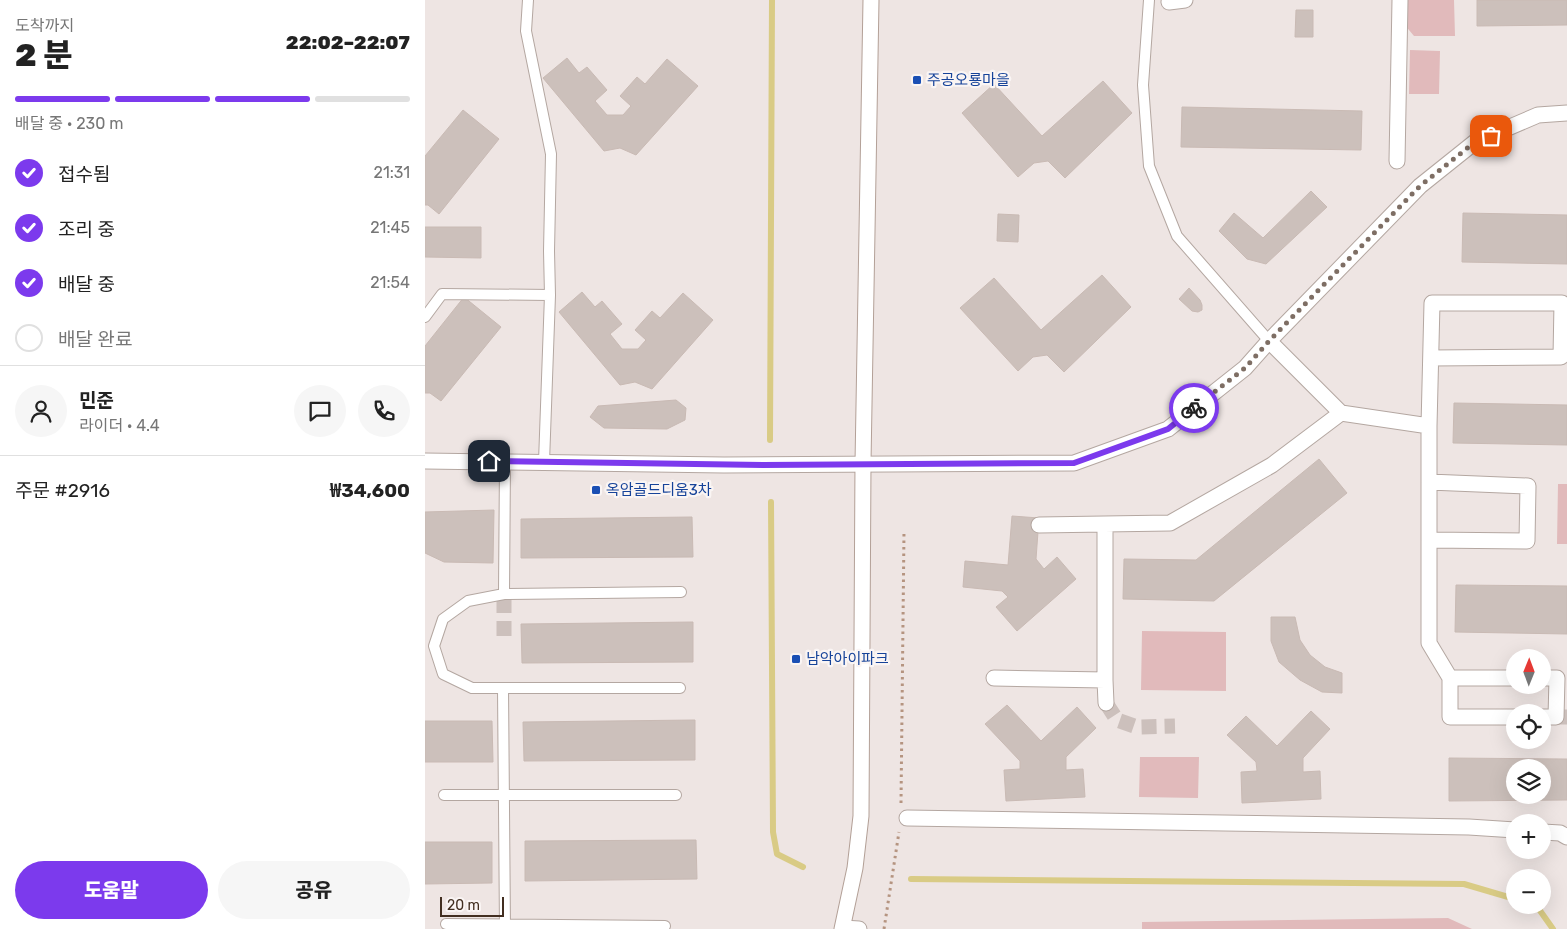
<!DOCTYPE html>
<html lang="ko">
<head>
<meta charset="utf-8">
<style>
  :root { --surface:#fff; --page:#f6f6f6; --text:#222; --muted:#767676; --line:#e0e0e0; --accent:#7c3aed }
  body { margin:0; font-family:Rubik,"Noto Sans KR",sans-serif; background:var(--page); color:var(--text); height:100vh; display:flex; flex-direction:column; font-size:19px; white-space:nowrap }
  * { box-sizing:border-box; margin:0 }
  p { font-size:16px; color:var(--muted) }
  .icon { flex:none; width:28px; height:28px; fill:none; stroke:currentColor; stroke-width:2; stroke-linecap:round; stroke-linejoin:round }
  .map { position:relative; flex:1; overflow:hidden }
  .sheet { display:flex; flex-direction:column; background:var(--surface); width:425px }
  .sheet>* { flex:none }
  .needle { width:32px; rotate:1deg }
  .buttons { position:absolute; left:1081px; top:649px; display:grid; gap:10px }
  .buttons a { display:grid; place-items:center; width:45px; height:45px; border-radius:50%; background:var(--surface); box-shadow:0 5px 20px #0002; font-size:25px }
  .scale { position:absolute; left:15px; bottom:12px; width:64px; box-sizing:border-box; padding-left:5px; border:2px solid #422e20; border-top:0; font-size:14px; line-height:18px; white-space:nowrap; color:#422e20; -webkit-text-stroke:4px #faf5f4; paint-order:stroke }
  .pin { position:absolute; display:grid; place-items:center; width:42px; height:42px; color:#fff; margin:-21px; border-radius:10px; box-shadow:0 2px 8px #0006 }
  .courier { position:absolute; display:grid; place-items:center; width:50px; height:50px; margin:-25px; border:4px solid #7c3aed; border-radius:50%; background:#fff; color:#222; box-shadow:0 1px 6px #0007 }
  .head em { font-style:normal; font-weight:800 }
  .head div { display:flex; flex-direction:column-reverse }
  .head { display:flex; align-items:center; justify-content:space-between; height:85px; padding:0 15px }
  h1 { font-size:32px; font-weight:800; line-height:38px }
  .bar { display:grid; grid-template-columns:repeat(4,1fr); gap:8px 5px; align-content:center; height:60px; padding:0 15px }
  .bar i { height:6px; border-radius:4px; background:var(--line) }
  .bar .on { background:var(--accent) }
  .bar p { grid-column:span 4 }
  .line { display:flex; align-items:center; gap:12px; padding:0 15px; border-top:1px solid var(--line) }
  .line div { flex:1 }
  .round { display:grid; place-items:center; flex:none; width:52px; height:52px; border-radius:26px; background:var(--page) }
  ol { padding:0 15px; list-style:none }
  li { display:flex; align-items:center; gap:15px; height:55px }
  li p { margin-inline-start:auto }
  li .icon { padding:5px; border-radius:50%; background:var(--accent); color:#fff; stroke-width:4 }
  li:last-child { color:var(--muted) }
  li i { width:28px; height:28px; border:2px solid var(--line); border-radius:50% }
  .cta { display:flex; gap:10px; margin-top:auto; padding:10px 15px }
  .cta a { flex:1; height:58px; border-radius:30px; background:var(--accent); color:#fff; font-size:20px; font-weight:800; line-height:58px; text-align:center }
  .cta a+a { background:var(--page); color:var(--text) }
  main { display:flex; flex:1; min-height:0 }
  .map>svg:first-child { display:block }
  .green { fill:#e1babb }
  .lines { fill:none; stroke-linecap:round; stroke-linejoin:round }
  .stream { stroke:#d9cb85; stroke-width:6 }
  .building { fill:#ccc0bb; stroke:#c9bab4; fill-rule:evenodd }
  .street-tunnel { stroke:#ccc0bc; stroke-width:15; stroke-dasharray:15 8; stroke-linecap:butt }
  .lane-casing { stroke:#b4a7a1; stroke-width:12 }
  .street-casing { stroke:#b4a7a1; stroke-width:17 }
  .secondary-casing { stroke:#b3a097; stroke-width:17 }
  .path { stroke:#b59480; stroke-width:3; stroke-dasharray:2.5 4; stroke-linecap:butt }
  .lane { stroke:#fff; stroke-width:10 }
  .street { stroke:#fff; stroke-width:15 }
  .secondary { stroke:#fff; stroke-width:15 }
  .done { stroke:#7e6e64; stroke-width:5; stroke-dasharray:0 9 }
  .route { stroke:#7c3aed; stroke-width:6 }
  .transit-dot { fill:#1a4fb4; stroke:#faf5f4; stroke-width:2 }
  .labels { text-anchor:middle; dominant-baseline:central; stroke-width:4.5; stroke-linejoin:round; paint-order:stroke }
  .transit-label { font-size:15px; fill:#164399; stroke:#faf5f4; text-anchor:start }
</style>
</head>
<body>
<main>
<section class="sheet">
<div class="head"><div><h1>2 분</h1><p>도착까지</p></div><em>22:02–22:07</em></div>
<div class="bar"><i class="on"></i><i class="on"></i><i class="on"></i><i></i><p>배달 중 · 230 m</p></div>
<ol>
<li><svg class="icon" aria-label="check" viewBox="0 0 24 24"><path d="M5 12l5 5 9-10"/></svg>접수됨<p>21:31</p></li>
<li><svg class="icon" aria-label="check" viewBox="0 0 24 24"><path d="M5 12l5 5 9-10"/></svg>조리 중<p>21:45</p></li>
<li><svg class="icon" aria-label="check" viewBox="0 0 24 24"><path d="M5 12l5 5 9-10"/></svg>배달 중<p>21:54</p></li>
<li><i></i>배달 완료</li>
</ol>
<div class="line" style="height:90px"><a class="round"><svg class="icon" aria-label="person" viewBox="0 0 24 24"><circle cx="12" cy="8" r="4"/><path d="M4 21q1-7 8-7t8 7"/></svg></a><div><b>민준</b><p>라이더 · 4.4</p></div><a class="round"><svg class="icon" aria-label="chat" viewBox="0 0 24 24"><path d="M4 5h16v11H9l-5 4z"/></svg></a><a class="round"><svg class="icon" aria-label="phone" viewBox="0 0 24 24"><path d="M5 4h4l2 5-3 2q2 4 5 5l2-3 5 2v4C11 20 4 13 5 4z"/></svg></a></div>
<div class="line" style="height:65px"><div>주문 #2916</div><b>₩34,600</b></div>
<div class="cta"><a>도움말</a><a>공유</a></div>
</section>
<div class="map">
<svg width="1142" height="929" viewBox="0 0 1142 929">
  <rect width="100%" height="100%" fill="#eee5e3"/>
  <path class="green" d="M979,0H1029L1030,36H989L979,24Z
    M985,50L1015,51L1014,94H984Z
    M1133,484H1142V544H1132Z
    M717,631L801,632V691L716,690Z
    M715,757H774L773,798L714,797Z
    M1023,918L1047,929H717V922Z"/>
  <g class="lines">
    <path class="stream" d="M345,440L347,0
      M346,502L348,832L352,854L378,867
      M486,879L1039,884L1090,899
      M1111,905L1128,929"/>
  </g>
  <path class="building" d="M1052,0H1142V25L1052,26Z
    M871,10H888V37H870Z
    M142,58L154,73L162,67L182,90L170,101L182,115H198L206,106L195,96L212,77L220,84L242,59L273,86L211,155L195,148L179,151L118,78Z
    M678,81L707,113L640,178L623,161L609,163L593,177L537,113L569,84L617,136Z
    M757,107L937,111L936,150L756,147Z
    M38,110L74,139L14,214L3,205H0V156Z
    M886,191L902,207L841,264L822,259L794,231L809,213L838,238Z
    M1038,213L1142,215V264L1037,262Z
    M573,214L594,215L593,242L572,241Z
    M0,227H56V258L0,257Z
    M677,275L706,307L639,372L622,355L608,357L593,371L535,308L569,278L616,330Z
    M764,288L775,300L777,305V310L773,312L767,311L754,299Z
    M157,292L170,307L177,301L197,324L185,334L197,349H213L221,340L210,330L227,311L235,318L258,293L288,320L227,389L210,382L195,385L134,312Z
    M39,297L76,327L16,401L5,393H0V346Z
    M251,400L261,408L260,420L242,429L179,428L165,417L173,406Z
    M1029,403L1142,405V445L1028,443Z
    M894,459L922,493L789,601L698,599L699,559L771,560Z
    M69,510L68,563L19,562L0,553V512Z
    M587,516L614,518L611,559L619,569L632,557L651,579L592,631L571,607L583,597L577,591L538,587L540,561L583,565Z
    M267,517L268,557L96,558V519Z
    M1031,585L1142,586V634L1030,632Z
    M846,617H870L875,640L885,655L900,667L917,673V693L897,692L875,680L854,662L846,641Z
    M268,622V662L97,663L96,624Z
    M582,705L616,741L652,707L671,728L641,757V770L658,769L660,797L581,801L579,770L595,769V761L560,724Z
    M886,711L905,729L878,758V772L895,771L896,799L817,803L816,772L832,771L831,762L802,735L821,716L852,746Z
    M270,720V760L99,761L98,722Z
    M0,721H67L68,762H0Z
    M1024,758L1142,759V800L1024,801ZM1090,768H1118V795H1090Z
    M271,840L272,879L100,881V841Z
    M0,842H67V883L0,884Z"/>
  <g class="lines">
    <path class="street-tunnel" d="M79,636V594
      M681,703L692,720L712,727L750,726
      M1131,717H1142"/>
    <g class="lane-casing">
      <path id="lane" d="M103,0L101,31L126,154L124,251L125,295L119,462
        M724,0L718,85L724,166L752,236L844,341
        M0,317L17,294L125,295
        M79,594L80,461
        M78,688L80,929
        M255,688H47L18,674L9,646L18,619L43,601L79,594L256,592
        M19,795H251
        M21,924L240,926"/>
    </g>
    <g class="street-casing">
      <path id="street" d="M744,2L760,0
        M972,161L975,0
        M844,341L916,413L1004,426V643L1025,678V717H1090
        M1004,426L1007,303H1137L1136,357L1006,358
        M0,461L299,465L649,463L743,429L820,368L844,341L995,186L1050,142L1113,115L1142,113
        M614,525L745,523L847,465L916,413
        M1004,540L1102,541L1103,486L1004,482
        M569,678L680,680V524
        M1025,678H1090
        M1118,678H1132L1131,717H1118
        M680,680L681,703
        M482,818L1044,827L1090,830
        M1118,832L1135,833L1142,837
        M418,928L434,929"/>
    </g>
    <g class="secondary-casing">
      <path id="secondary" d="M417,929L430,868L436,816L438,463L446,0"/>
    </g>
    <path class="path" d="M476,803L479,531
      M459,929L474,832"/>
    <use href="#lane" class="lane"/>
    <use href="#street" class="street"/>
    <use href="#secondary" class="secondary"/>
  </g>
  <g class="lines">
    <path class="done" d="M769,408L820,368L844,341L995,186L1050,142L1066,136"/>
    <path class="route" d="M64,461L338,465L649,463L743,429L769,408"/>
  </g>
  <g class="transit-dot">
    <rect x="487" y="75" width="10" height="10" rx="2.5"/>
    <rect x="166" y="485" width="10" height="10" rx="2.5"/>
    <rect x="366" y="654" width="10" height="10" rx="2.5"/>
  </g>
  <g class="labels">
    <g class="transit-label">
      <text x="502" y="80">주공오룡마을</text>
      <text x="181" y="490">옥암골드디움3차</text>
      <text x="381" y="659">남악아이파크</text>
    </g>
  </g>
</svg>
<div class="buttons">
<a><svg class="needle" viewBox="-14 -14 28 28"><path d="M0-13l5 13h-10z" fill="#e53935"/><path d="M0 13l5-13h-10z" fill="#767676"/></svg></a>
<a><svg class="icon" aria-label="locate" viewBox="0 0 24 24"><circle cx="12" cy="12" r="6"/><path d="M12 2v4M12 18v4M2 12h4M18 12h4"/></svg></a>
<a><svg class="icon" aria-label="layers" viewBox="0 0 24 24"><path d="M12 4l9 5-9 5-9-5zM3 14l9 5 9-5"/></svg></a>
<a>+</a>
<a>−</a>
</div>
<div class="scale">20 m</div>
<div class="pin" style="left:1066px;top:136px;background:#ea580c"><svg class="icon" aria-label="bag" viewBox="0 0 24 24"><path d="M5 8h14l-1 12H6zM9 8a3 3 0 0 1 6 0"/></svg></div>
<div class="pin" style="left:64px;top:461px;background:#1f2937"><svg class="icon" aria-label="home" viewBox="0 0 24 24"><path d="M3 11l9-7 9 7M6 9v11h12V9"/></svg></div>
<div class="courier" style="left:769px;top:408px"><svg class="icon" aria-label="bike" viewBox="0 0 24 24"><circle cx="6" cy="16" r="4"/><circle cx="18" cy="16" r="4"/><path d="M6 16l4-8h5l3 8M10 8l3 8H6M13 5h3"/></svg></div>
</div>
</main>
</body>
</html>
